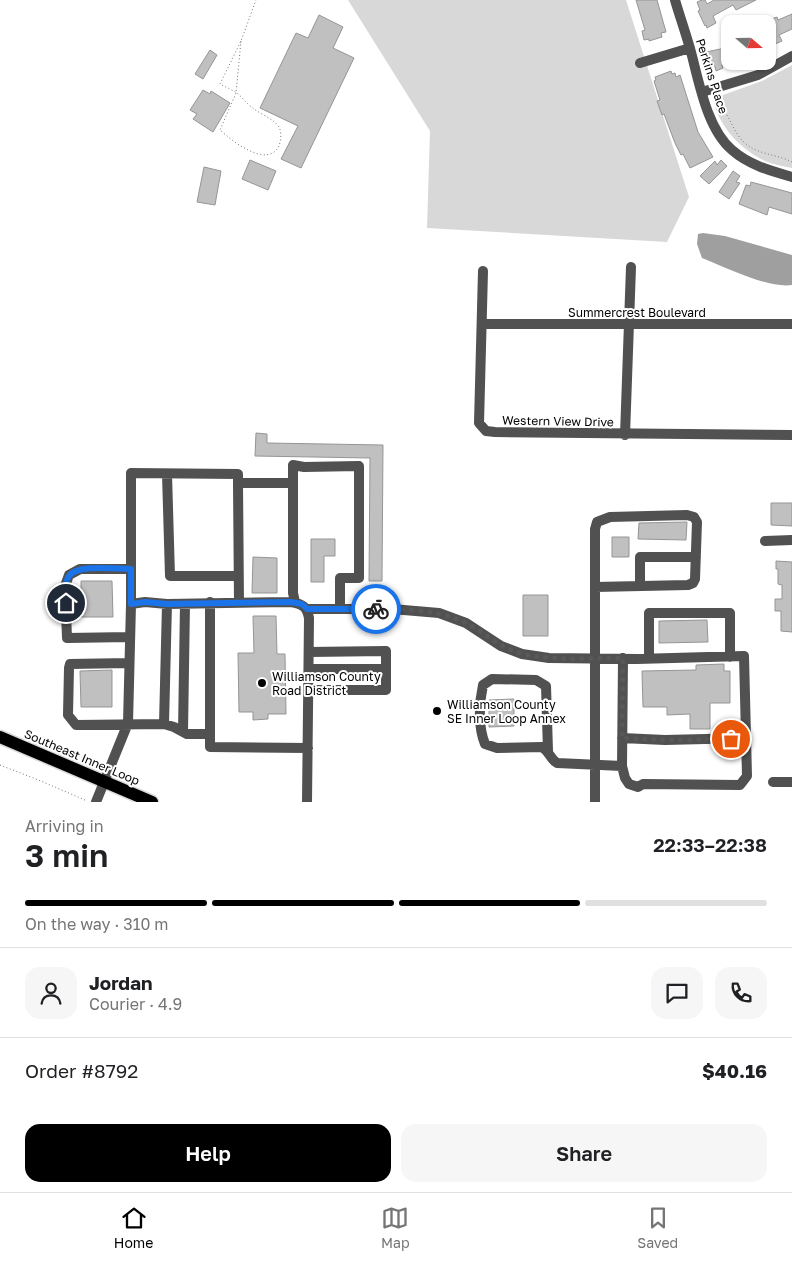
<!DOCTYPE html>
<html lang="en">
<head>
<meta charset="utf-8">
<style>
  :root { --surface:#fff; --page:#f6f6f6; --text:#202124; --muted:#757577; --line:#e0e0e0; --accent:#000 }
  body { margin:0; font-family:"Golos Text",sans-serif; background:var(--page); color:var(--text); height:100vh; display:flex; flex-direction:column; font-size:19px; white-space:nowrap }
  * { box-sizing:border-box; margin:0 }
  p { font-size:16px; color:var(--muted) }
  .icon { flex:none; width:28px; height:28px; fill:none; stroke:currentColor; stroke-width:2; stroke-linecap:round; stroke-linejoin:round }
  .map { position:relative; height:802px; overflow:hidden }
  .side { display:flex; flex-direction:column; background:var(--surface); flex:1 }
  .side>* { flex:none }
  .needle { width:32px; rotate:110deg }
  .tools { position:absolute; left:721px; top:15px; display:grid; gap:10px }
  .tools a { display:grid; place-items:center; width:55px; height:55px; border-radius:10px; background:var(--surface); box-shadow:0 1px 4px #0004; font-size:25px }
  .pin { position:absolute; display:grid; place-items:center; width:42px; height:42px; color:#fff; margin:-21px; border:2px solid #fff; border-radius:50%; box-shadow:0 1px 5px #0007 }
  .courier { position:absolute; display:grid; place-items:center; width:50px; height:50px; margin:-25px; border:4px solid #1a73e8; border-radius:50%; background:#fff; color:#222; box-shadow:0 1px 6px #0007 }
  .summary em { font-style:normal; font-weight:600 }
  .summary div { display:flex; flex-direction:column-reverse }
  .summary { display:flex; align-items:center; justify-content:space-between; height:85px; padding:0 25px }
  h1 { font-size:32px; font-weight:600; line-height:38px }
  .bar { display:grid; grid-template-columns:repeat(4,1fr); gap:8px 5px; align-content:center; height:60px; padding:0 25px }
  .bar i { height:6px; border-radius:4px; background:var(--line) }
  .bar .current { background:var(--accent) }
  .bar p { grid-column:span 4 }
  .line { display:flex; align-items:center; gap:12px; padding:0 25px; border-top:1px solid var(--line) }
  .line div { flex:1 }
  .round { display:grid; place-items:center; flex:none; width:52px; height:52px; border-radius:15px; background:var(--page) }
  .action { display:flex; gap:10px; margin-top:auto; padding:10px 25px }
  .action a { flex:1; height:58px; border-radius:15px; background:var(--accent); color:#fff; font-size:20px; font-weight:600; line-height:58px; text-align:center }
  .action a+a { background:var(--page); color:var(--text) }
  .dock { display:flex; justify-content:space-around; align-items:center; height:70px; border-top:1px solid var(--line); background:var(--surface); font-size:14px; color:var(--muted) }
  .dock a { display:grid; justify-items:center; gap:2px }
  .dock .current { color:var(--accent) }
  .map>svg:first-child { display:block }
  .green { fill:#d8d8d8 }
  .water { fill:#9f9f9f }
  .building { fill:#c0c0c0; stroke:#959595 }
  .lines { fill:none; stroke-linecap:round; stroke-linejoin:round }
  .major-casing { stroke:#dbdbdb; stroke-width:15 }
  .path { stroke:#737373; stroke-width:1; stroke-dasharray:1 2.5; stroke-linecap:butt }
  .minor { stroke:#515151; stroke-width:10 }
  .major { stroke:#000; stroke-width:12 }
  .done { stroke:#595959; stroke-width:5; stroke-dasharray:0 9 }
  .route { stroke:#1a73e8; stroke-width:6 }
  .poi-dot { fill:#000; stroke:#fff; stroke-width:2 }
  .labels { text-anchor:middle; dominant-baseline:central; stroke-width:4; stroke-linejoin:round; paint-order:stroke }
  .street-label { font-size:12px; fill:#000; stroke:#fff }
  .poi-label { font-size:12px; fill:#000; stroke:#fff; text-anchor:start }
</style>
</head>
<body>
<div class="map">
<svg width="792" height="802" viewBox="0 0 792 802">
  <rect width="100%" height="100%" fill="#fff"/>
  <path class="green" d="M348,0H626L689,197L667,242L427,228L430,131Z
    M792,65V168C782,166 770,164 761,159C740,148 720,127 714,103L720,96L762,81Z"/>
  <path class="water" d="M703,233L725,236L792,255V285C769,289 725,267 702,258L697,244L698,234Z"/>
  <path class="building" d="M636,0H657L666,32L661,33L662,37L649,41V39L644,40L642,31L645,30Z
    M702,0H705L707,4L714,0H756L736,10L733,5L713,16L716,23L707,28L706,25L705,26L698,11L700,10L697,2Z
    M792,14V29L779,35L782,41L775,44L774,41L768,44V24L766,21L777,17L778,20Z
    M319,15L343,27L333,48L354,58L301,168L281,159L298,126L260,108L296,33L308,38Z
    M730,47V61L722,64L723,68L716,71L714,63L710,64L706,52Z
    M210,50L217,55L203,79L195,74Z
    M671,71L672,74L675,73L676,77L680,75L698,132L713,157L690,168L683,154L681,155L675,143L664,114L662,115L657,101L660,100L654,81L656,80L655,77Z
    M203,90L210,94L211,91L230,103L213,132L193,119L197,114L190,110Z
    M250,160L276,171L268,190L242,179Z
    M721,160L727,166L709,184L700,176L715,161L717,165Z
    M204,167L221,171L215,205L197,202Z
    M733,171L740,176L736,182L740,183L729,199L719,192Z
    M751,182L792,193V214L769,207L767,215L739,204L746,185L750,186Z
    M256,433L267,434V443L383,445L382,581H369L370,458L255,456Z
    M771,503H792V526L771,525Z
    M687,522L686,540L638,539L639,523Z
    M612,537H629V557H612Z
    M311,539H335V556H324V582H311Z
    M253,557L277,558V593H252Z
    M776,561L792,562V632L781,631V611H775V599H782V585L778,584V569H776Z
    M81,581H112L113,617H81Z
    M523,595H548V636H523Z
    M253,616H276L277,654H285L286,714H268V719L253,720V712H239L238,653H254Z
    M707,620L708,642L659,643V621Z
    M724,664V671H730V703H710V729H690V714L667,715V707H643L642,671L696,670V665Z
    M112,670V707H81L80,671Z
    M514,699V726L489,727V700Z"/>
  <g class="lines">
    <g class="major-casing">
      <path id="major" d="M0,737L152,802"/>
    </g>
    <path class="path" d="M241,41L236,93L220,130C232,141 267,169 279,146C281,140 282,133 279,127C275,120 261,114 254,109C248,105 243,98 237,93C232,90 226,87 220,84L241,41L256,0
      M713,99C731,113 731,131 745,143C758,155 777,154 792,162
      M0,765L41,781L87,801"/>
    <path class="minor" d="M675,0C680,17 686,34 691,52C699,82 707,129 732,150C749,165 771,171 792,177
      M640,63L690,48
      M702,92L758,75L792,56
      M483,271L479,423L486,431L495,432L792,435
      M482,324H792
      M625,435L631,267
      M167,474L170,576H238
      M765,541L792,540
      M640,586V557H696
      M595,587V529L597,522L610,517L687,515L694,517L697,522L695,579L693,583L688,585L595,587V802
      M210,602V747L308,748
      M295,602L293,593V465L304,467L359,466V578H340V609
      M239,603L238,483H293
      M131,604V473L238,474V483
      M307,609H392L439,613L466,623L501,646L522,654L549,658L637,659L744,656L747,776L740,785L643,784L638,787L629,784L625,778L622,766
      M130,637L67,638L65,586L69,575L80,569H131
      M649,659V613H730V657
      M129,663L70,664L69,668L68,715L76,725L164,724L174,727L187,734H209
      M309,669H386
      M309,690H386V651L309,652
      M164,724L167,604
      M183,732L185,604
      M622,738L665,740L746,738
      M548,751L546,686L536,680L492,679L483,685C479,703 478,727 485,744L497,748L542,747C550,752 550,759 557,763L622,766L623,658
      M773,782H792
      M96,802L128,723L131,604L145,602L167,604L291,602C303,604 307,607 309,618L307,802"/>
    <use href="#major" class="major"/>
  </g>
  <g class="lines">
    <path class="done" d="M376,609C406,609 439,610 466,623C486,633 501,649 523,654C555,661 590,658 623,658L622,738L665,740L731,739"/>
    <path class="route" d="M66,603C66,595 64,583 69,576C77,564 117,569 131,569V604L145,602L167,604L291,602L302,604L307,609H376"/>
  </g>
  <g class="poi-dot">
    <circle cx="262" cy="683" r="5"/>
    <circle cx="437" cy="711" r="5"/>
  </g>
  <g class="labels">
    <g class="street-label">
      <text transform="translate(712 76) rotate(72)">Perkins Place</text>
      <text x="637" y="312">Summercrest Boulevard</text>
      <text transform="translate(558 421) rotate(1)">Western View Drive</text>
      <text transform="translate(82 757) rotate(23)">Southeast Inner Loop</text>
    </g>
    <g class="poi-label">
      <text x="272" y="676">Williamson County<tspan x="272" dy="14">Road District</tspan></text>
      <text x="447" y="704">Williamson County<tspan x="447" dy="14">SE Inner Loop Annex</tspan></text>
    </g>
  </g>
</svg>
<div class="tools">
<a><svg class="needle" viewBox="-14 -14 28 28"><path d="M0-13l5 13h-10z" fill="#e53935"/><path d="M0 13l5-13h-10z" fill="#757577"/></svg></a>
</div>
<div class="pin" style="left:731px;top:739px;background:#ea580c"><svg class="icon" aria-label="bag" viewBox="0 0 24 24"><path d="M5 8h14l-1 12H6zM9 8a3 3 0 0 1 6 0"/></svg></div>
<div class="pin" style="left:66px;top:603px;background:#1f2937"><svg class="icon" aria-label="home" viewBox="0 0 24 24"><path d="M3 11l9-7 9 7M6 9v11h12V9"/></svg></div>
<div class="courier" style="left:376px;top:609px"><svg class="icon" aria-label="bike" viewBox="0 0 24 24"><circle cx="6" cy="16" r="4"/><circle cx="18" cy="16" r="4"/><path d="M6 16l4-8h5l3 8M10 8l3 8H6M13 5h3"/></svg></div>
</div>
<section class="side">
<div class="summary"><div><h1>3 min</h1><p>Arriving in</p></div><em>22:33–22:38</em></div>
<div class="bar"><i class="current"></i><i class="current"></i><i class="current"></i><i></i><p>On the way · 310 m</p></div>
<div class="line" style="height:90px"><a class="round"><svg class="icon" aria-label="person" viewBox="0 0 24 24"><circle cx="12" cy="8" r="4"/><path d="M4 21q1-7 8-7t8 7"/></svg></a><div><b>Jordan</b><p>Courier · 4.9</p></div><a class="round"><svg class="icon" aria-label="chat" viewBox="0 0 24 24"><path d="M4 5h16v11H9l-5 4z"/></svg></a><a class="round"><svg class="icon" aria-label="phone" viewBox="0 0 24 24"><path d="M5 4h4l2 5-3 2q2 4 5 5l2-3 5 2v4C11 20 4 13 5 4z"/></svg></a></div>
<div class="line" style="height:65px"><div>Order #8792</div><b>$40.16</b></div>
<div class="action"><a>Help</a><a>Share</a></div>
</section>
<nav class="dock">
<a class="current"><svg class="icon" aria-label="home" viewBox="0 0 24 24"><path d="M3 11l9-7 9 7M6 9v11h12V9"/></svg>Home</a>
<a><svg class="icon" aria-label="map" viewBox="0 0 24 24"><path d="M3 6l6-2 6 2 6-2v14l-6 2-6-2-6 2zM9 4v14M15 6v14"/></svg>Map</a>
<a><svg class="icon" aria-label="saved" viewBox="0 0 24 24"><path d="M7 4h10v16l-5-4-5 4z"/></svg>Saved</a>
</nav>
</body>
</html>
